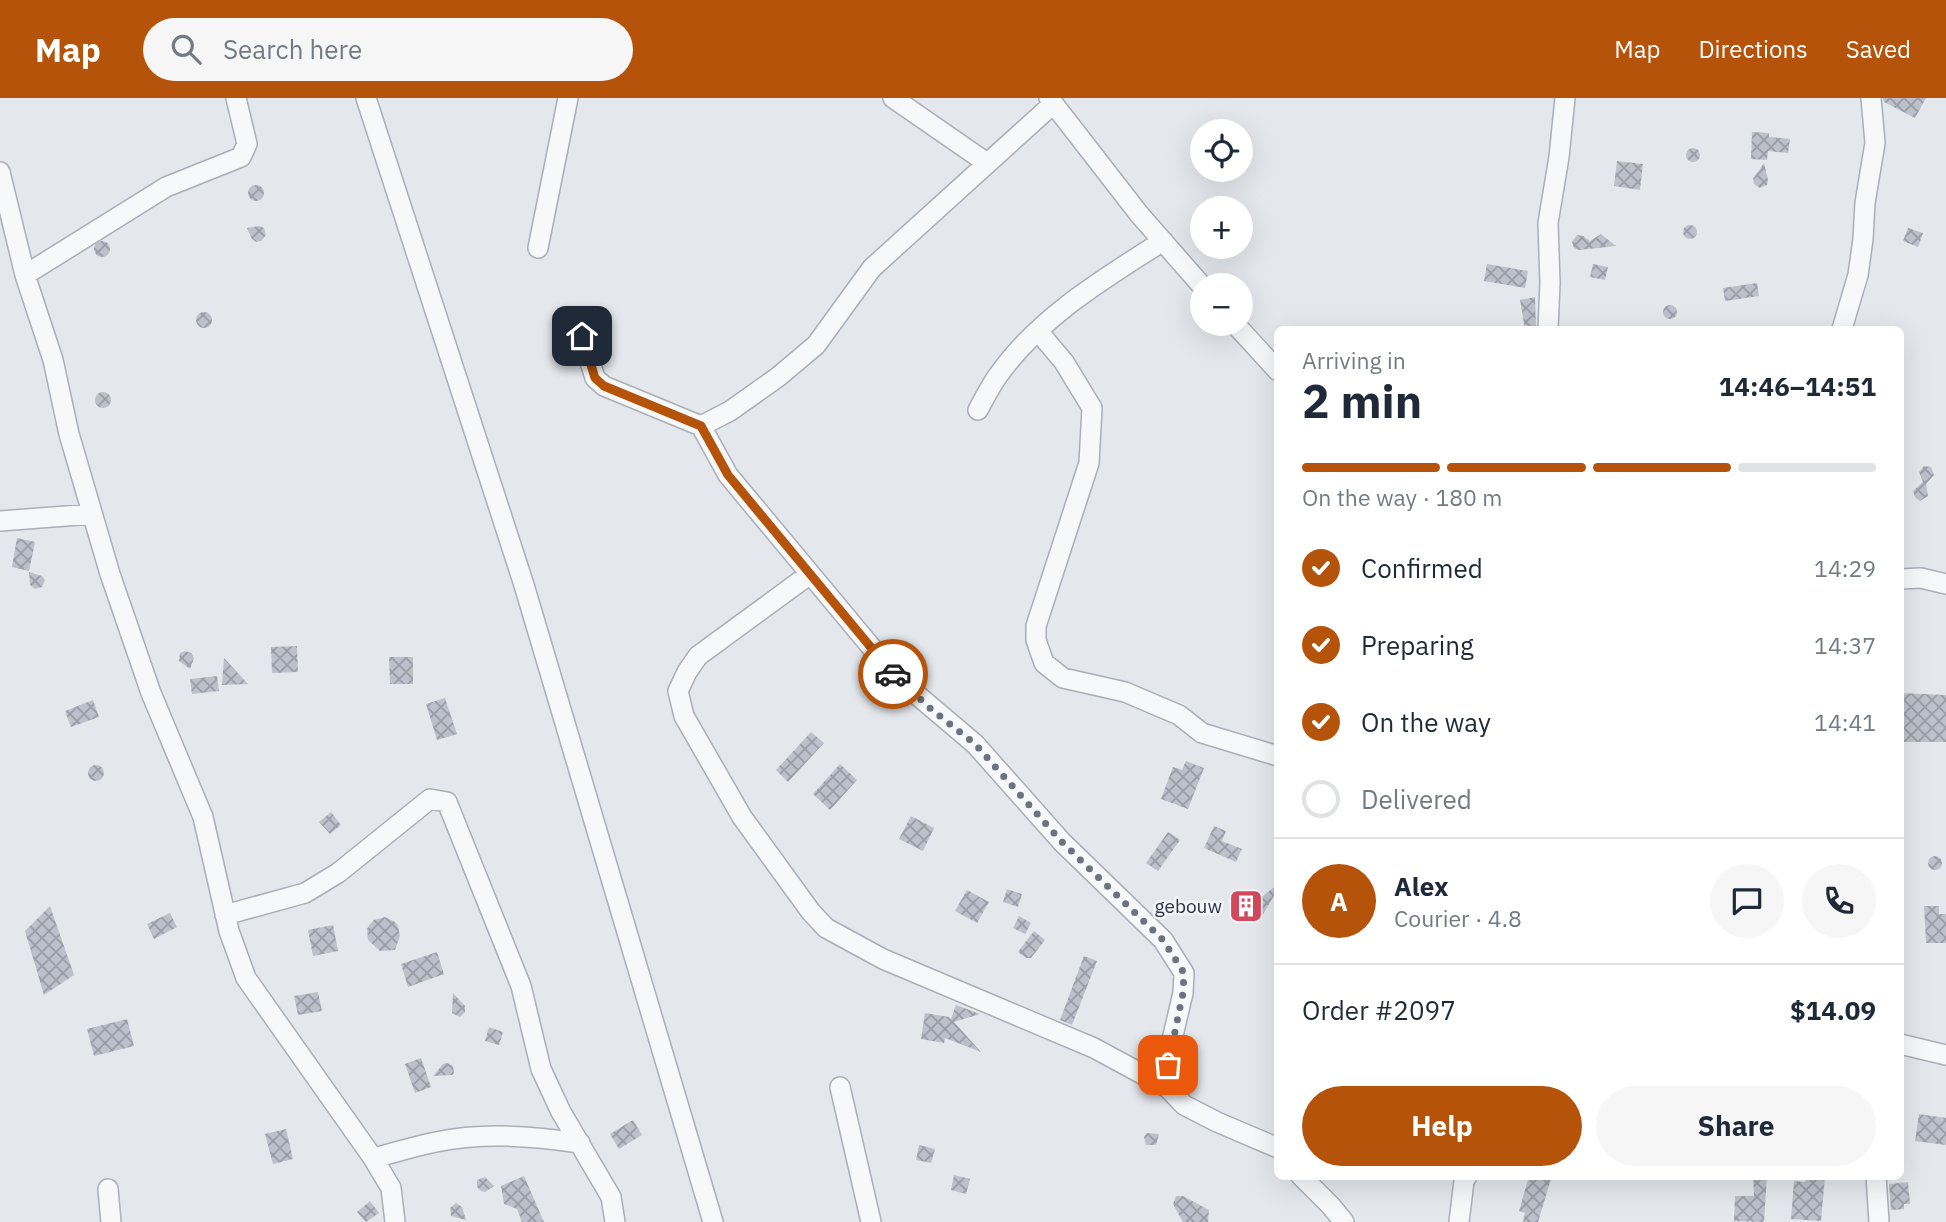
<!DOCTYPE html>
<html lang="en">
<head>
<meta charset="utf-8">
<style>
  :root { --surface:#fff; --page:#f6f6f7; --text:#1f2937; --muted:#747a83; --line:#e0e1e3; --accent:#b45309 }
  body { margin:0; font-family:"IBM Plex Sans",sans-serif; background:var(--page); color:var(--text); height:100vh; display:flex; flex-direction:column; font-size:26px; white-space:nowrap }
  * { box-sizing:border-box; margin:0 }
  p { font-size:23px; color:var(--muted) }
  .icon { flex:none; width:38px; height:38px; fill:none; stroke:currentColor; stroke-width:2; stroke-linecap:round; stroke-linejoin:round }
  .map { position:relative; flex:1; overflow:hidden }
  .drawer { position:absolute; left:1274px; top:228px; width:630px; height:854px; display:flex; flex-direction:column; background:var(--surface); border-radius:10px; box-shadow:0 7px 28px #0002 }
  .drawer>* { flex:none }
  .controls { position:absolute; left:1190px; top:21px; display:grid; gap:14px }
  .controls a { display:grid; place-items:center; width:63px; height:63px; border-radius:50%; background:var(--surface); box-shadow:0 7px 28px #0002; font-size:35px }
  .pin { position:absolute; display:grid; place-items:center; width:60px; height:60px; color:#fff; margin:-30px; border-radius:14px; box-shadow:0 4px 10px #0006 }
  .courier { position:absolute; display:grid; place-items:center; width:70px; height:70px; margin:-35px; border:5px solid #b45309; border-radius:50%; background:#fff; color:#222; box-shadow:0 2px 9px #0007 }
  .overview em { font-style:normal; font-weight:700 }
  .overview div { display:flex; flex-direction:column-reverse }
  .overview { display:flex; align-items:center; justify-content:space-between; height:119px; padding:0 28px }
  h1 { font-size:46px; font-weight:700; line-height:52px }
  .bar { display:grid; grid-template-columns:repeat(4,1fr); gap:10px 7px; align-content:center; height:84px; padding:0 28px }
  .bar i { height:9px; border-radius:5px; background:var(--line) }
  .bar .active { background:var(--accent) }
  .bar p { grid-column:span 4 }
  .line { display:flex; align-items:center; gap:18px; padding:0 28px; border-top:2px solid var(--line) }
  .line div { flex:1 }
  .round { display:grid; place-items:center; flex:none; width:74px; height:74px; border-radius:37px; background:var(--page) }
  ol { padding:0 28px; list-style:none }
  li { display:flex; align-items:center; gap:21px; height:77px }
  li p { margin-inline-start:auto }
  li .icon { padding:7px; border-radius:50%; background:var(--accent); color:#fff; stroke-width:4 }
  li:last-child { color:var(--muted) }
  li i { width:38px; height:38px; border:4px solid var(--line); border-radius:50% }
  .action { display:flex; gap:14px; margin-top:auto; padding:14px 28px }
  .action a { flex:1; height:80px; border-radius:42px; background:var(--accent); color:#fff; font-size:28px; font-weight:700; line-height:80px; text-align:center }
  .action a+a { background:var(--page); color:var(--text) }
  header { display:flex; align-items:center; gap:42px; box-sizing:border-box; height:98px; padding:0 35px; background:var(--accent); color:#fff }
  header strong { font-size:33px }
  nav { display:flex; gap:38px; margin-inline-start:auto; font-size:24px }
  .search { width:490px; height:63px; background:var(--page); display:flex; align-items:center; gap:18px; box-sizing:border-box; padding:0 24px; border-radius:38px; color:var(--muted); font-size:26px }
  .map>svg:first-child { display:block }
  .building { fill:url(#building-cross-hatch) }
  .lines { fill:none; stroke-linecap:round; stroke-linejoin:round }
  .minor-casing { stroke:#a9aeb7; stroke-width:22 }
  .minor { stroke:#f7f8fa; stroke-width:19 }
  .done { stroke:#6c737f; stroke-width:7; stroke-dasharray:0 12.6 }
  .route { stroke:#b45309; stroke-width:9 }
  .labels { text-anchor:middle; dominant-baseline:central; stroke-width:5; stroke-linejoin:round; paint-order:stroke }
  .poi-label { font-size:19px; fill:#2b3445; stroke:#f4f6f9; text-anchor:end }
</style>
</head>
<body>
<header>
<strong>Map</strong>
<div class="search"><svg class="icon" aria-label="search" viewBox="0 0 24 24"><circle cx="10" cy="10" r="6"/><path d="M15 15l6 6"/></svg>Search here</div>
<nav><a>Map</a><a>Directions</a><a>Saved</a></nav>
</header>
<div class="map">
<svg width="1946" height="1124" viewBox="0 0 1946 1124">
  <defs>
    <pattern id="building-cross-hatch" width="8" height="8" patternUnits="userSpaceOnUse" patternTransform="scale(1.75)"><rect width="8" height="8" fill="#bbc0ca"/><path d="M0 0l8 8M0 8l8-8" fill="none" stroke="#989da6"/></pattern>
  </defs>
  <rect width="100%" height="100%" fill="#e4e7ec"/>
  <path class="building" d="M1883,0H1926L1915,20L1884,4Z
    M1752,34L1769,35V39L1790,41L1788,55L1768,53L1767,62L1751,61Z
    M1686 57a7 7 0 1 1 14 0a7 7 0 1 1-14 0Z
    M1617,63L1643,66L1640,92L1614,88Z
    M1764,65L1768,82L1767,87L1760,90L1754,86L1753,81Z
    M248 95a8 8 0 1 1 16 0a8 8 0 1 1-16 0Z
    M1683 134a7 7 0 1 1 14 0a7 7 0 1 1-14 0Z
    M259,128L264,130L266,137L261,143L256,144L252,141L247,130Z
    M1908,130L1923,135L1918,149L1903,143Z
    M1601,136L1616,148L1579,152L1574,150L1572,144L1577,137L1583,138L1590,143Z
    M94 151a8 8 0 1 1 16 0a8 8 0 1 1-16 0Z
    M1487,166L1528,173L1525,190L1484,183Z
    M1593,166L1608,169L1605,182L1590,179Z
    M1757,185L1759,198L1725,203L1723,190Z
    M1535,199L1536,231H1525L1520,202Z
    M1663 214a7 7 0 1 1 14 0a7 7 0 1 1-14 0Z
    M196 222a8 8 0 1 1 16 0a8 8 0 1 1-16 0Z
    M95 302a8 8 0 1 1 16 0a8 8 0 1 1-16 0Z
    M1924,368L1931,369L1934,377L1926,386L1928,398L1920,403L1915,399L1913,393L1923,384L1919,374Z
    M17,440L35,444L29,473L12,469Z
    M29,474L42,478L45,482L42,489L35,491L30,487Z
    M297,548L298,574L272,575L271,549Z
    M185,553L191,555L194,560L190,571L179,563L180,555Z
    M389,559H413V586H390Z
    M224,560L248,586L222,587Z
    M217,578L219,593L192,596L190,581Z
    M1900,595L1946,597V644H1900Z
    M445,600L457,636L437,642L426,606Z
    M93,602L99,619L71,629L65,613Z
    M811,634L824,645L788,684L776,672Z
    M1186,663L1204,670L1188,711L1161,701L1173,669L1182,672Z
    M840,666L857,682L830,712L813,696Z
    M88 675a8 8 0 1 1 16 0a8 8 0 1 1-16 0Z
    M331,714L341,727L330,736L319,724Z
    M911,718L934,730L923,753L899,741Z
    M1214,728L1226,733L1222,743L1242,751L1236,764L1204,750Z
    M1168,734L1180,742L1158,773L1146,765Z
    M1928 765a7 7 0 1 1 14 0a7 7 0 1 1-14 0Z
    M1278,786V791L1259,823L1243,814Z
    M1007,791L1022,796L1018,809L1003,804Z
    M967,792L989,804L977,825L955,813Z
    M50,808L74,877L44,897L25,833Z
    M1924,808H1939V816H1946V845H1926Z
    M170,815L177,829L154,841L147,826Z
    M1019,818L1031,825L1025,836L1013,830Z
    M385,819L395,824L398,828L400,838L395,852L380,853L368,842L367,831L370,826L374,822Z
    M333,827L338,853L313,858L308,832Z
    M1034,833L1045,842L1031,860H1026L1018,854Z
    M437,854L444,876L408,889L401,866Z
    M1084,858L1097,863L1072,927L1060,922Z
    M318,894L322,913L298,917L294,898Z
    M453,895L465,908V914L460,919L452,915Z
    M956,907L980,916L954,924L981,954L945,940L944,945L921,941L925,915L949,919L951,921Z
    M127,921L134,948L94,958L87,931Z
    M489,929L503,934L499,947L485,943Z
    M421,960L431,989L415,995L405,966Z
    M447,965L453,968L454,975L452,977L433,978L443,966Z
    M1919,1016L1946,1020V1047L1915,1043Z
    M633,1022L642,1037L619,1051L610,1036Z
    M286,1031L293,1061L273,1066L265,1036Z
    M1147,1035L1159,1036L1156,1047H1146L1144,1039Z
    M919,1047L935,1051L931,1065L916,1062Z
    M954,1077L970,1081L966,1096L951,1092Z
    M524,1078L544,1124H522L517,1111L504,1106L501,1088Z
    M1529,1078L1551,1081L1538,1124H1523L1525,1115L1519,1113Z
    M1753,1078H1767L1764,1124L1734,1123L1735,1098H1754Z
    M1806,1078H1825L1821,1123L1791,1121L1794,1083L1805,1084Z
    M485,1079L494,1088L485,1094L481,1093L477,1089V1082Z
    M1908,1084L1910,1106H1904V1111L1891,1112L1889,1086Z
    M1176,1098H1183L1209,1112L1208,1124H1183L1173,1106Z
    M370,1103L379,1115L366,1124L357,1114Z
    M456,1105L462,1109L466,1122L451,1118L450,1110Z"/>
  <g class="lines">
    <g class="minor-casing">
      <path id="minor" d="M366,0L524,487L713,1124
        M893,0L987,65
        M1049,0L1139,116L1202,188
        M0,74L25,177L53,262L69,336L110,476L151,595L203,719L229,833L246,880L373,1060L391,1090L395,1124
        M538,150L568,0
        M25,177L166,89L241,59L247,46L236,0
        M1235,226L1278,273
        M1548,231L1550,185L1548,125L1559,59L1565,0
        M1842,231L1858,177L1863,141L1865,105L1875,45L1871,0
        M1038,233L1064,264L1092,310L1089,365L1036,528V542L1044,565L1063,580L1125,594L1179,617L1202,635L1278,658
        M582,238L595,280L604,288L701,328L728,377L897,580L975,646L1062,744L1163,842L1184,875L1183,895L1171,946L1168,990L1184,1007L1217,1024L1278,1050
        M978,312C984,301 990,289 997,279C1038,220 1103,181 1163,143
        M701,328L730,313L778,279L816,247L872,170L1053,6
        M0,423L92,416
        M810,476L698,558L687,574L678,593L684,618L742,719L811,814L826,830L883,861L1094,950L1168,990
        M1900,481L1921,480L1946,486
        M225,817L305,795L338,775L430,701L447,704L521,888L541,971L561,1014L611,1099L615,1124
        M1900,946L1946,957
        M840,989L871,1124
        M373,1060C394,1055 415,1048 436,1044C483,1034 533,1038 580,1045
        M1301,1078L1331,1108L1344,1124
        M1876,1078L1879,1124
        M108,1091L111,1124
        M1459,1124L1464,1083L1467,1078"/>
    </g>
    <use href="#minor" class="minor"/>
  </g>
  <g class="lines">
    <path class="done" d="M893,576L931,611L975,646L1062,744L1163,842L1184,875L1183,895L1168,967"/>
    <path class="route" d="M582,238L595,280L604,288L701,328L728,377L893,576"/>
  </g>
  <defs>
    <g id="building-square" transform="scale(1.75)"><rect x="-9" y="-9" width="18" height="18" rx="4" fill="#d1495b" stroke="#f4f6f9"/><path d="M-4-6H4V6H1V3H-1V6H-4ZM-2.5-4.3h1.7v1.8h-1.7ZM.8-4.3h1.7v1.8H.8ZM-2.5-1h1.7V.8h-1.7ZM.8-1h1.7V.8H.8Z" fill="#fff"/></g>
  </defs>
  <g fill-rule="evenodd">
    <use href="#building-square" x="1246" y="808"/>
  </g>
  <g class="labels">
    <g class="poi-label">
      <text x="1222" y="808">gebouw</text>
    </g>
  </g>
</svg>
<div class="controls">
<a><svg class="icon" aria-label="locate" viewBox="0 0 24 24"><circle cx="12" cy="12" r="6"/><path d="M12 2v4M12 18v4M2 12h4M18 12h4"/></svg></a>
<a>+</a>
<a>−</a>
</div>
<div class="pin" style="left:1168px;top:967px;background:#ea580c"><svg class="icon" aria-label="bag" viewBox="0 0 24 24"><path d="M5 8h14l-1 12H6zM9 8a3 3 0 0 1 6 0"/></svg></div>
<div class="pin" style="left:582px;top:238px;background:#1f2937"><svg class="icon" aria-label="home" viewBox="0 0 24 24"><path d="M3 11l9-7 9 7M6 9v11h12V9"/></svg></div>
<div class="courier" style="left:893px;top:576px"><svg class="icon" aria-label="car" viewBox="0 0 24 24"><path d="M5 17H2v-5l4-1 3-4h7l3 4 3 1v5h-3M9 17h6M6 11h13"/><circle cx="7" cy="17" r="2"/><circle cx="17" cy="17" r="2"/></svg></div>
<section class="drawer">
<div class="overview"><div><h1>2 min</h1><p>Arriving in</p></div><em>14:46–14:51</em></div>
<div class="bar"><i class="active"></i><i class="active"></i><i class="active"></i><i></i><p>On the way · 180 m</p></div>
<ol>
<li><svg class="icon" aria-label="check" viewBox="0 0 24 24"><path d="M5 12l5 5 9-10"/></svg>Confirmed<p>14:29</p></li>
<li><svg class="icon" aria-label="check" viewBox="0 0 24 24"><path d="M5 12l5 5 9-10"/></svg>Preparing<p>14:37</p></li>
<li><svg class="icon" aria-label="check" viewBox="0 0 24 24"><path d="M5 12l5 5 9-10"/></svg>On the way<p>14:41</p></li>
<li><i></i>Delivered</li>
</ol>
<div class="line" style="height:126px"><b class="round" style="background:var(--accent);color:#fff">A</b><div><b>Alex</b><p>Courier · 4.8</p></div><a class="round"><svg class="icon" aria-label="chat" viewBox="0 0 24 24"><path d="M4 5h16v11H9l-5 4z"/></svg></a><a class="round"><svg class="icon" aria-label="phone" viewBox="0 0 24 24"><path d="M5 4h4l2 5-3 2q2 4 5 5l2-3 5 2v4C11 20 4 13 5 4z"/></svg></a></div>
<div class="line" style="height:91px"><div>Order #2097</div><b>$14.09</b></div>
<div class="action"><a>Help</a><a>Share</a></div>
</section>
</div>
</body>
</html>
